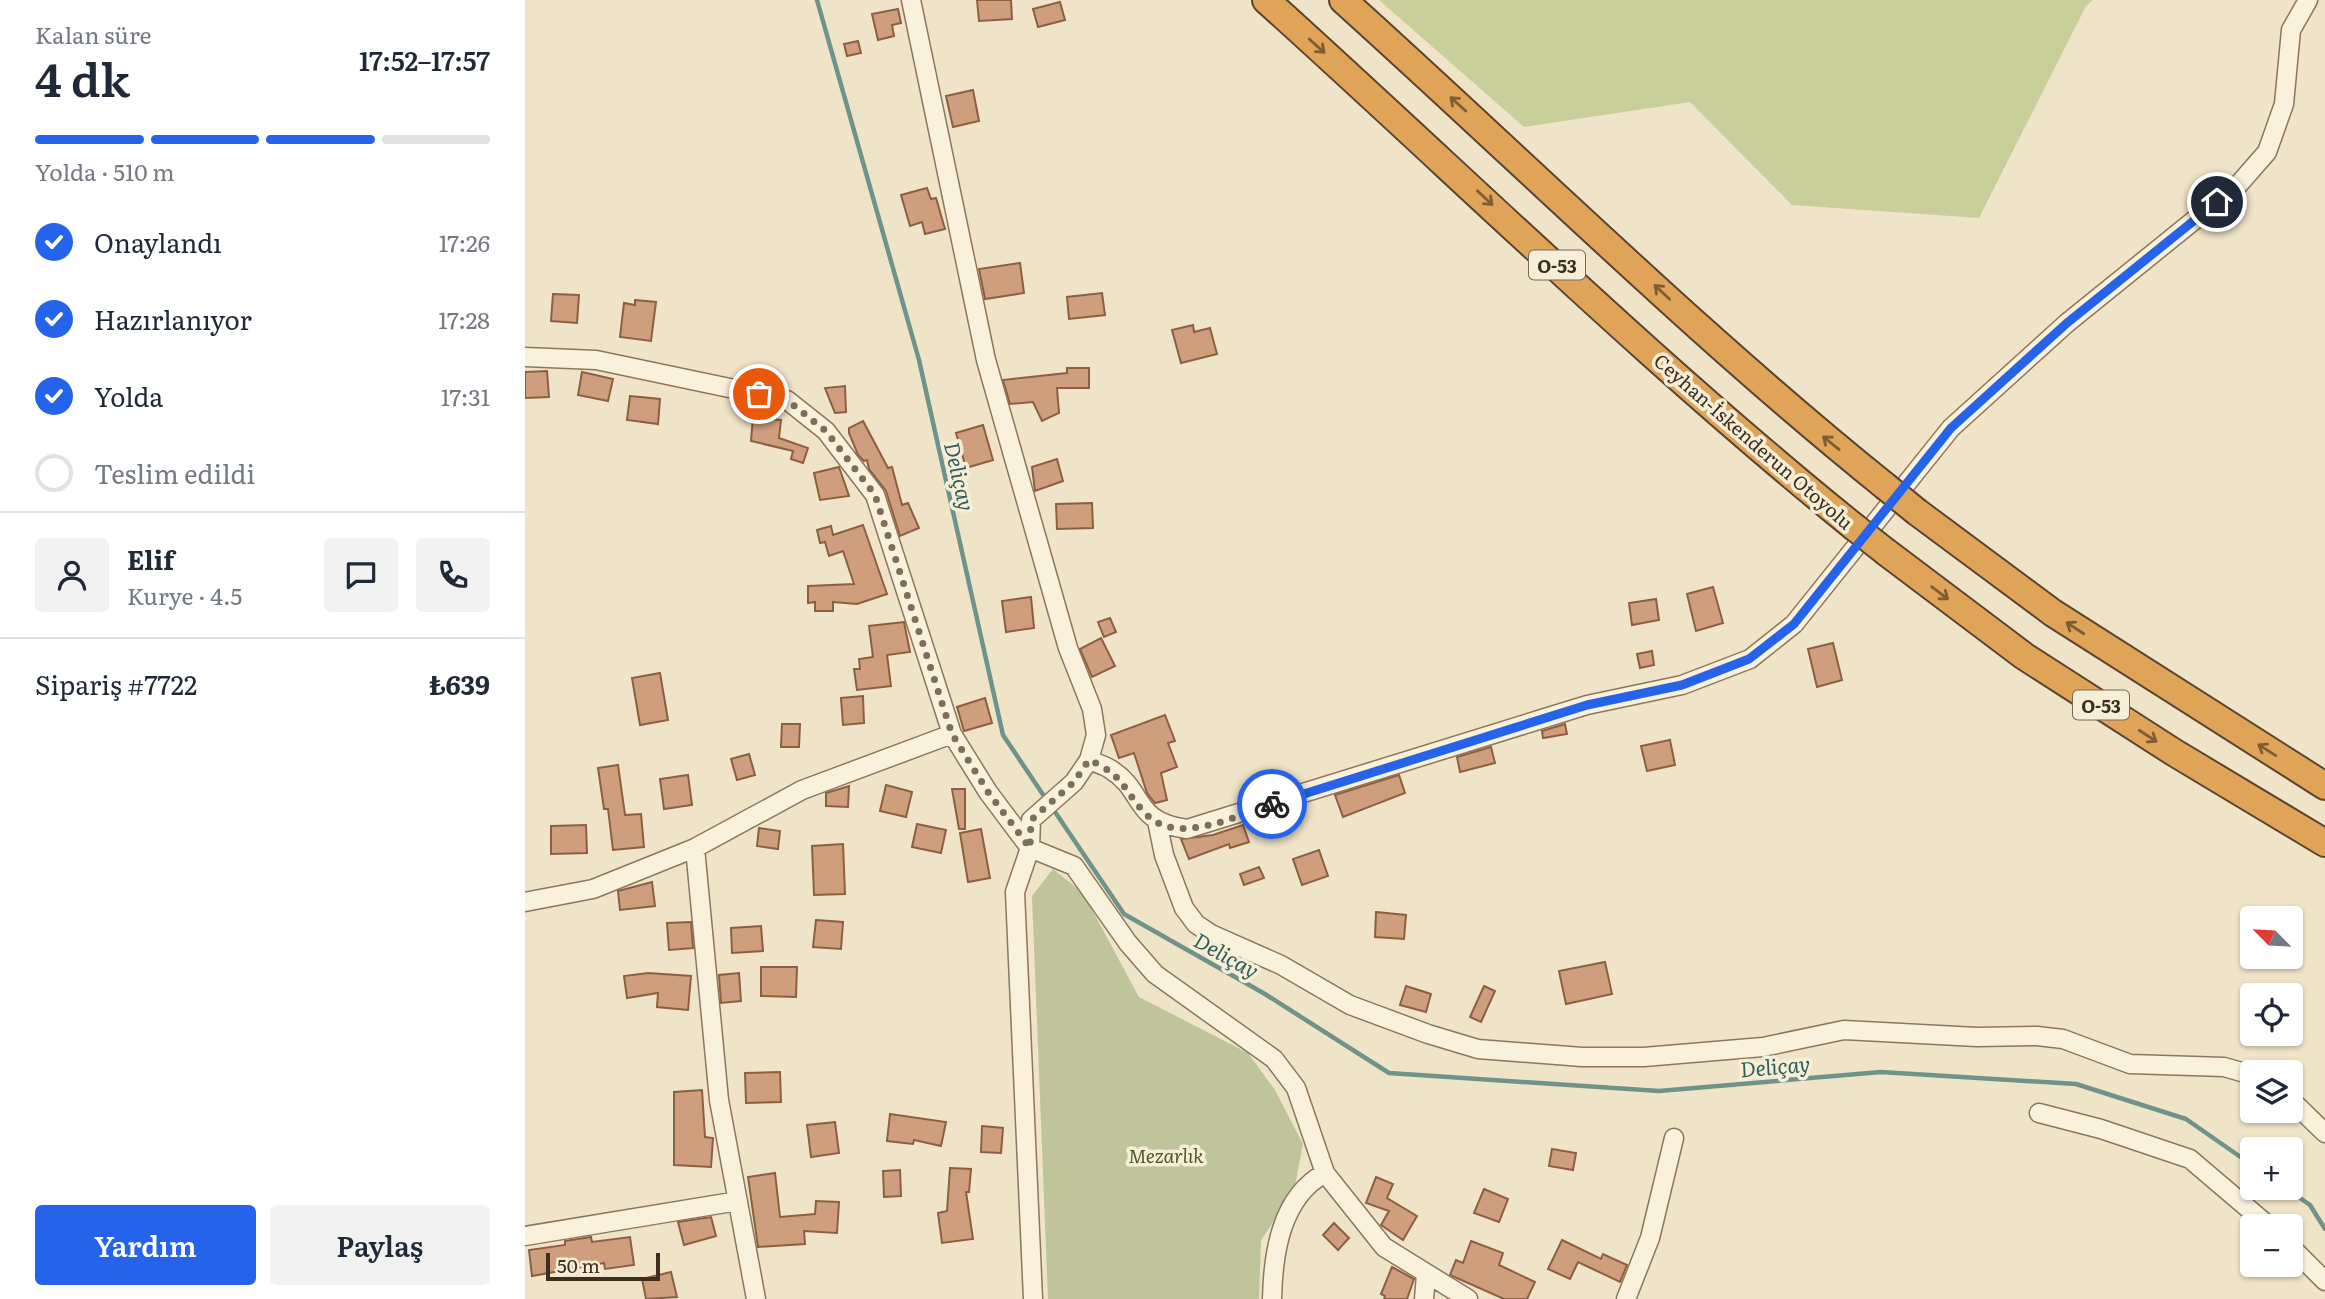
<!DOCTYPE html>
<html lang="tr">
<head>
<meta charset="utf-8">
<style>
  :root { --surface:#fff; --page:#f2f2f3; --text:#1f2937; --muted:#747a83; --line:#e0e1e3; --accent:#2563eb }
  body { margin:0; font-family:Literata,serif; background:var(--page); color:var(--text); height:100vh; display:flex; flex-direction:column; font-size:26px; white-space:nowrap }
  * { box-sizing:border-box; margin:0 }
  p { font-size:23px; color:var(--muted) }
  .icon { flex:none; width:38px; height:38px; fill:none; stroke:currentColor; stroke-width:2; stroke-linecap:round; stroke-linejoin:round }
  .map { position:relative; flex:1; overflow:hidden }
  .sheet { display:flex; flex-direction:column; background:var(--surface); width:525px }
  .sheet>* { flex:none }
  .needle { width:46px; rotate:294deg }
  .tools { position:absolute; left:1715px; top:906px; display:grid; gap:14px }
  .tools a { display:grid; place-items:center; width:63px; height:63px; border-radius:7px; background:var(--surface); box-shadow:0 2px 5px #0004; font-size:35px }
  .scale { position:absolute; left:21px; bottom:18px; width:114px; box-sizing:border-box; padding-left:7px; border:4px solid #3d2e20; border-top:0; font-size:19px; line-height:24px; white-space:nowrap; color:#3d2e20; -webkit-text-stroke:5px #f7eed8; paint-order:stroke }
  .pin { position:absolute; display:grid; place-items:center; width:60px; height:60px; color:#fff; margin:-30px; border:4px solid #fff; border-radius:50%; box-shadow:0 2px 7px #0007 }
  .courier { position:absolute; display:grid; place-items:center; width:70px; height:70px; margin:-35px; border:5px solid #2563eb; border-radius:50%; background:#fff; color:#222; box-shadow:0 2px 9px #0007 }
  .overview em { font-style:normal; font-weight:600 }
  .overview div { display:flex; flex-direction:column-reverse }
  .overview { display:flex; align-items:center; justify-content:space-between; height:119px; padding:0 35px }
  h1 { font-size:46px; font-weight:600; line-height:52px }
  .bar { display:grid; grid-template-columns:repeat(4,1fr); gap:10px 7px; align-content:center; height:84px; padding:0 35px }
  .bar i { height:9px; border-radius:5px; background:var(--line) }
  .bar .selected { background:var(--accent) }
  .bar p { grid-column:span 4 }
  .line { display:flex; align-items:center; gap:18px; padding:0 35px; border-top:2px solid var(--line) }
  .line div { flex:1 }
  .round { display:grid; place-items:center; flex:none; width:74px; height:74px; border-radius:7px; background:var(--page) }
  ol { padding:0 35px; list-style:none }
  li { display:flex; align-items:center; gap:21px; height:77px }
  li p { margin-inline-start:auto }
  li .icon { padding:7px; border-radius:50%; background:var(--accent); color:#fff; stroke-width:4 }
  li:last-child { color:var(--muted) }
  li i { width:38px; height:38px; border:4px solid var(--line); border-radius:50% }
  .primary-button { display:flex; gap:14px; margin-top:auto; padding:14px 35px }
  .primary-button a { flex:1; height:80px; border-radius:7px; background:var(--accent); color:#fff; font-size:28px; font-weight:600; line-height:80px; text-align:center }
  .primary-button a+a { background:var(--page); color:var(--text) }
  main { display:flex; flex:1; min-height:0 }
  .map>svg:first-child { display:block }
  .green { fill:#c9cf9b }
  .cemetery { fill:#bfc49a }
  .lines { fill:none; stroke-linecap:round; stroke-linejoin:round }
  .stream { stroke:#6f938a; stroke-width:4.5 }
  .building { fill:#cf9f7d; stroke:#8d5f41; stroke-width:2 }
  .minor-casing { stroke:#8d765c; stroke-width:21 }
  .highway-casing { stroke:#5b4430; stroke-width:30 }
  .minor { stroke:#faf1dc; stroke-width:18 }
  .highway { stroke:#e0a458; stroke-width:26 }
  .highway-bridge-casing { stroke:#5b4430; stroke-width:30; stroke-linecap:butt }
  .highway-bridge { stroke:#e0a458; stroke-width:26 }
  .oneway { stroke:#7e5d36 }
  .done { stroke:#7c6e5b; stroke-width:7; stroke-dasharray:0 12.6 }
  .route { stroke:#2563eb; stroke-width:9 }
  .labels { text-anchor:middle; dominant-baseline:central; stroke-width:7; stroke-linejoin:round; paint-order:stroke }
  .shield { fill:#f7eed8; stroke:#756857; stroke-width:2 }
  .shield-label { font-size:18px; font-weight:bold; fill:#3d2e20 }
  .street-label { font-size:19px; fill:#3d2e20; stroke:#f7eed8 }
  .park-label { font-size:19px; font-style:italic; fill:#4d5a26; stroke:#f7eed8 }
  .water-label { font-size:21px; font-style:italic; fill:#2f5d5a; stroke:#f7eed8 }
</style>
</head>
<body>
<main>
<section class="sheet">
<div class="overview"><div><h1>4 dk</h1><p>Kalan süre</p></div><em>17:52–17:57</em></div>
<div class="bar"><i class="selected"></i><i class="selected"></i><i class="selected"></i><i></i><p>Yolda · 510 m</p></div>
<ol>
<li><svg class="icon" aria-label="check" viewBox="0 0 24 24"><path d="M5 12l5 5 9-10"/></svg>Onaylandı<p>17:26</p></li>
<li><svg class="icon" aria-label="check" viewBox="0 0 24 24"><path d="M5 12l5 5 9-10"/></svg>Hazırlanıyor<p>17:28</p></li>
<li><svg class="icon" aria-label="check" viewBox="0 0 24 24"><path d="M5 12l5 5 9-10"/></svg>Yolda<p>17:31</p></li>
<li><i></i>Teslim edildi</li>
</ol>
<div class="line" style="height:126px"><a class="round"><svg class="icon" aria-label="person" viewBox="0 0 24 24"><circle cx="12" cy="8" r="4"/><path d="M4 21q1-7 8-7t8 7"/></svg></a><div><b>Elif</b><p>Kurye · 4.5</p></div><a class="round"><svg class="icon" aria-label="chat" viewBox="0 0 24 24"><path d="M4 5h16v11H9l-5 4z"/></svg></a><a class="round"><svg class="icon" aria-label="phone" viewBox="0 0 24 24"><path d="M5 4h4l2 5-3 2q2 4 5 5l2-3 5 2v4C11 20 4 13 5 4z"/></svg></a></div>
<div class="line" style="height:91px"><div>Sipariş #7722</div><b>₺639</b></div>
<div class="primary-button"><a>Yardım</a><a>Paylaş</a></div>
</section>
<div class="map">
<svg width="1800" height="1299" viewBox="0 0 1800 1299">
  <rect width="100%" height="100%" fill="#f0e4c8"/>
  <path class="green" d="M854,0H1568L1561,6L1454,218L1267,205L1165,102L999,127Z"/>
  <path class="cemetery" d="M528,869L558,893L614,997L723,1053L750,1090L778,1144L769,1191L736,1240L734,1299H523L507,896Z"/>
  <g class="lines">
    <path class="stream" d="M292,0L394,360L478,735L521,799
      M526,806L599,914L740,994L864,1073L1134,1091L1356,1072L1551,1084L1661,1119L1727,1165
      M1761,1188L1785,1205L1800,1229"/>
  </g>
  <path class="building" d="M452,0H486L487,19L454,21Z
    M535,2L540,20L513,27L508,9Z
    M373,9L376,23L367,25L369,36L353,40L347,14Z
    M333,41L336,53L322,56L319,44Z
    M448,90L454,121L428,127L421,96Z
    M402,188L406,199L411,198L420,229L400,234L397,222L385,226L376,195Z
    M495,263L499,293L460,299L454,269Z
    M577,293L580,315L544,319L542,297Z
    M28,294L54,295L52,323L26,321Z
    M110,300L131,302L126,341L95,337L99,303L110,305Z
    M668,325L669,332L685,328L692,354L656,363L647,330Z
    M542,368H564V388H532L534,413L517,421L508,402L485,404L478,380L542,373Z
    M234,369L249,374L245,385L230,382Z
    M22,371L24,397L0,398V372Z
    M57,372L88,379L83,401L53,395Z
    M320,386L321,412L310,413L300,388Z
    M105,396L135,399L133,424L102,420Z
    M228,417L256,420L254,438L283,448L278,463L266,459L268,451L226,441Z
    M338,421L363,468L367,467L377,505L383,503L394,528L375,536L361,491L344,469L342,460L339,461L333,455L324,433V428Z
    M458,425L468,460L441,468L431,433Z
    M532,459L538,481L510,491L507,467Z
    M314,467L324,496L295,500L289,473Z
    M567,503L568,528L532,529L531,504Z
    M338,525L362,594L332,604L308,602V611H290V602L283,603V586L329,584L318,551L304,556L300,542L295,543L292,530L306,526L308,535Z
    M1188,587L1198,623L1171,631L1162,594Z
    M506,597L509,628L481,632L477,601Z
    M1131,599L1134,620L1107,625L1104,603Z
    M585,618L591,632L579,637L573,622Z
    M379,622L385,652L362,655L366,686L332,690L329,669H335L334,659L348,657L344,626Z
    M576,638L590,666L567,677L555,649Z
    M1308,643L1317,680L1292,687L1283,649Z
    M1127,651L1129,665L1115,668L1112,654Z
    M135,673L143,720L115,725L107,678Z
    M338,696L339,723L318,725L316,698Z
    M460,698L467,723L439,731L432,707Z
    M640,715L650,741L643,743L652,767L636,773L642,800L630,803L622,793L609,753L594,758L586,735Z
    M257,724H275L274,747H256Z
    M1040,724L1042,734L1018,738L1017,731Z
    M1145,740L1150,765L1122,771L1116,746Z
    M966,747L970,763L935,772L932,757Z
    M224,754L230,775L212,780L206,759Z
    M93,765L100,815L116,814L119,847L88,850L83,809H79L73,768Z
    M163,775L167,805L139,809L135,779Z
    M874,775L880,793L818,817L810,795Z
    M361,785L387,792L381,817L355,811Z
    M324,786L323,807L301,806V793Z
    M427,789H440V829H434Z
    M392,824L421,830L416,853L387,847Z
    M61,825L62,853L26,854V826Z
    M718,825L724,842L705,848L704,844L664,859L656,839L688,835Z
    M234,828L255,831L253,849L232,846Z
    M456,829L465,878L443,882L435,833Z
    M318,844L320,894L289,895L287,846Z
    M794,850L803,876L777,885L768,859Z
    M734,867L739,878L719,885L715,874Z
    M127,882L130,906L95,910L93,891Z
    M851,912L881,915L879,939L850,937Z
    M291,920L318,922L316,949L288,947Z
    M166,922L168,948L144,950L142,923Z
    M236,926L238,951L207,953L206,928Z
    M1080,962L1087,994L1041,1004L1034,971Z
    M236,967H272L271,997L236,996Z
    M123,973L166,976L163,1010L132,1007L133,993L102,998L99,976Z
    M214,973L216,1001L196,1003L194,975Z
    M881,986L906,994L901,1012L875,1005Z
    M959,986L970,991L956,1022L945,1017Z
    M255,1072L256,1102L221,1103L220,1073Z
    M177,1090L180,1137L188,1138L186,1167L149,1165V1092Z
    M365,1114L421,1122L416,1146L389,1140L388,1144L362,1141Z
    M310,1122L314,1153L286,1157L282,1125Z
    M457,1126L478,1128L476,1153L456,1152Z
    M1027,1149L1051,1153L1048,1170L1024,1166Z
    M425,1168L446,1169L444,1192H441L448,1239L417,1243L413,1213L422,1211Z
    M375,1170L376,1196L359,1197L358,1171Z
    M250,1173L255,1217L290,1214L291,1201L314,1202L312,1233L279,1231L280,1244L233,1247L223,1177Z
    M851,1177L868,1184L862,1198L892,1216L878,1240L856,1225L864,1211L841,1203Z
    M959,1189L983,1199L974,1222L949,1213Z
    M186,1217L191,1236L159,1245L153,1222Z
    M809,1223L824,1238L813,1250L798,1235Z
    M66,1237L67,1242L105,1237L109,1265L80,1269L79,1263L7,1276L4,1250L40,1245V1241Z
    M1037,1240L1076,1259L1078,1254L1102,1265L1095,1282L1053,1262L1045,1279L1023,1269Z
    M946,1241L978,1253L974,1265L1010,1282L1002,1299H979L925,1275L931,1260L938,1263Z
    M867,1267L889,1279L882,1299H859L860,1296L856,1294Z
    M146,1272L152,1297L121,1299L117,1279Z"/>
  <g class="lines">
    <g class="minor-casing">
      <path id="minor" d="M386,0L461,360L543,648L567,709L571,735L564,760L549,782L506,820L505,848L490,892L508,1299
        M0,357L71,360L262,400L301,431L350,495L427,734L463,792L505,848L549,866L603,943L630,974L749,1059L771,1088L800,1173L859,1247L943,1299
        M564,760C571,763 579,765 585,769C621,791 606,821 662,829L1062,705L1157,685L1225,659L1269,624L1426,428L1542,323L1714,184L1742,152L1759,104L1766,30L1783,0
        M632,821L639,855L659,908L671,924L686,934L756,965L825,1005L903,1034L953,1049L1057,1057H1119L1238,1047L1319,1030L1452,1037L1512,1036L1538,1039L1605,1064L1699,1067L1727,1075
        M170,848L194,1100L231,1299
        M0,902L68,889L170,848L277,790L427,734
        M1766,1100L1800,1133
        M1514,1113L1576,1129L1665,1159L1745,1227
        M0,1236L213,1201
        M1766,1247L1800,1281
        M747,1299C748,1253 756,1197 800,1173
        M899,1299L901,1275
        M1101,1299L1125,1238L1149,1138"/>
    </g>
    <g class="highway-casing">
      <path id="highway" d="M741,0C935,175 1125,362 1328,526
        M818,0C998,162 1171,334 1360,486
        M1392,512L1528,613L1800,786
        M1361,552L1499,656L1650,753L1800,843"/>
    </g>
    <use href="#minor" class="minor"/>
    <use href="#highway" class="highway"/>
    <g class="highway-bridge-casing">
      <path id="highway-bridge" d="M1360,486L1392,512
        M1328,526L1361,552"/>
    </g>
    <use href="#highway-bridge" class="highway-bridge"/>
  </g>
  <defs><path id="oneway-shaft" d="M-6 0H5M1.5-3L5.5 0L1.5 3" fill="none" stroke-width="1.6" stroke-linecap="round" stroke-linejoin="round" transform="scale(1.75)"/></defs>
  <g class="oneway">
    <use href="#oneway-shaft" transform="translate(792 46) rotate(42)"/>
    <use href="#oneway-shaft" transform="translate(933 104) rotate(-138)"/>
    <use href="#oneway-shaft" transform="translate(960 198) rotate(43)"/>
    <use href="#oneway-shaft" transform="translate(1137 292) rotate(-137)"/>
    <use href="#oneway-shaft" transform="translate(1306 443) rotate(-141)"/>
    <use href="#oneway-shaft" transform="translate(1415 593) rotate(37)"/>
    <use href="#oneway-shaft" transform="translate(1550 628) rotate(-147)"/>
    <use href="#oneway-shaft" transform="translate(1623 736) rotate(33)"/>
    <use href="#oneway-shaft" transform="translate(1742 750) rotate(-148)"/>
  </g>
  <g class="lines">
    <path class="done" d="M234,394L262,400L301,431L350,495L427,734L463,792L505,848L506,820L549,782L564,760C601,776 597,790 622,815C653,846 713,815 747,804"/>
    <path class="route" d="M747,804L1062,705L1157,685L1224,659L1269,624L1426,428L1542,323L1692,202"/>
  </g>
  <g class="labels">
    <g class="shield">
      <rect x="1004" y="250.5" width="56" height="29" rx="5"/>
      <rect x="1548" y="690.5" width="56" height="29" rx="5"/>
    </g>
    <g class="shield-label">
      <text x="1032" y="265">O-53</text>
      <text x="1576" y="705">O-53</text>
    </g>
    <g class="street-label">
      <text transform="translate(1229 441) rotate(41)">Ceyhan-İskenderun Otoyolu</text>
    </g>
    <g class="park-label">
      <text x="641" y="1155">Mezarlık</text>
    </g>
    <g class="water-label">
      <text transform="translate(436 476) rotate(77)">Deliçay</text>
      <text transform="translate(702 954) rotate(29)">Deliçay</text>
      <text transform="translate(1250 1065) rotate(-5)">Deliçay</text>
    </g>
  </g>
</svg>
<div class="tools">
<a><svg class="needle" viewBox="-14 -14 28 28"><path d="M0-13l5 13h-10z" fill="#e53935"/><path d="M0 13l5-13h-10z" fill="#747a83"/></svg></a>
<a><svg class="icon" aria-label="locate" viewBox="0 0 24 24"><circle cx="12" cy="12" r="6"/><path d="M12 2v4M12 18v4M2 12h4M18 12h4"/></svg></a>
<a><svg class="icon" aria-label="layers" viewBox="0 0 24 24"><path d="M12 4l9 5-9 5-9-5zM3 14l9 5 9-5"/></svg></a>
<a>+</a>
<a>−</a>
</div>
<div class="scale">50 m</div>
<div class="pin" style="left:234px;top:394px;background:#ea580c"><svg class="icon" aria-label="bag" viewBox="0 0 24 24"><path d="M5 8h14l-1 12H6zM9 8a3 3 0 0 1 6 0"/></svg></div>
<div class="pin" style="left:1692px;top:202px;background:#1f2937"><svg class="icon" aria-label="home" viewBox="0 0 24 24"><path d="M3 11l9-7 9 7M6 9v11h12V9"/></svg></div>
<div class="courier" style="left:747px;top:804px"><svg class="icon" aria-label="bike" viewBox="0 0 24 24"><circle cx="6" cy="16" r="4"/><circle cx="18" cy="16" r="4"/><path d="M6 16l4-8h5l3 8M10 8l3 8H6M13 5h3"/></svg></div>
</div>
</main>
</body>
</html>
